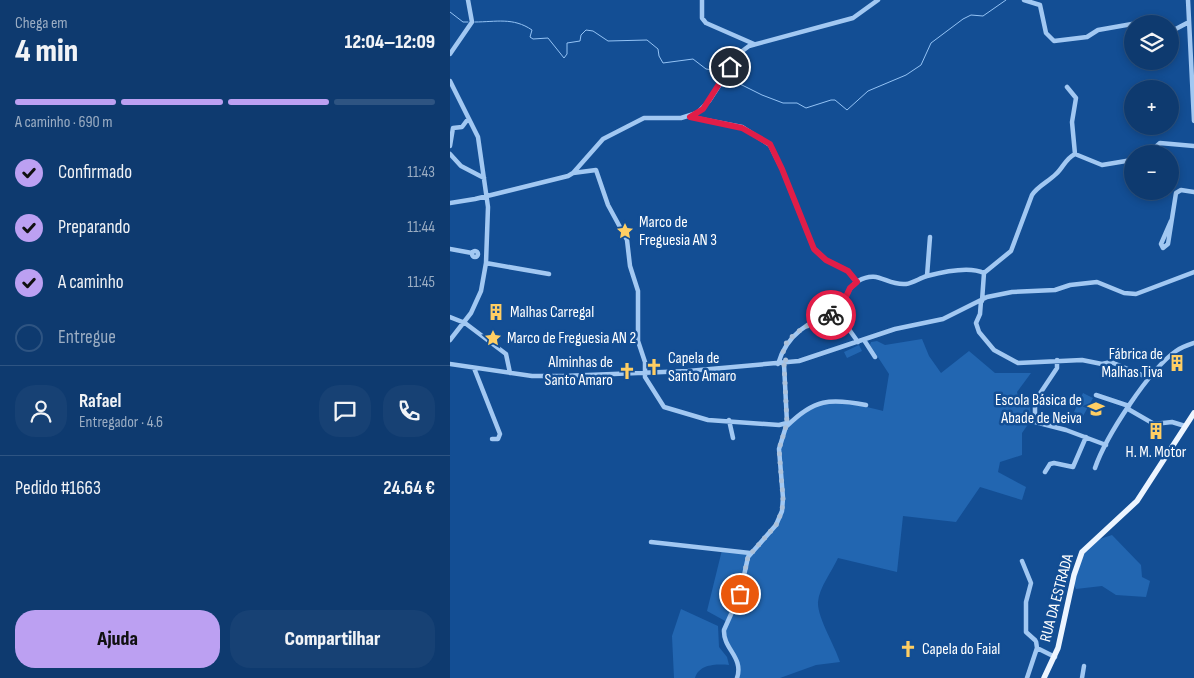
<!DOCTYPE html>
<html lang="pt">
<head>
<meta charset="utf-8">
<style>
  :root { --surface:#0e3a6f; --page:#174174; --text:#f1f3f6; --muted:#9badc3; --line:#2e5482; --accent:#bca0f2 }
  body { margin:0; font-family:"Sofia Sans Condensed",sans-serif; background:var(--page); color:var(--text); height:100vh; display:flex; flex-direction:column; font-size:19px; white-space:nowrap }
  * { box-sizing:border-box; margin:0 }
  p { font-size:16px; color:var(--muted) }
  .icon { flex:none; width:28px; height:28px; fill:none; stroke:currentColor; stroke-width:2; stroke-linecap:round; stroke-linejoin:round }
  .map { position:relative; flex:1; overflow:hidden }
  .drawer { display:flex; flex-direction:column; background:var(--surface); width:450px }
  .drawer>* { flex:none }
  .buttons { position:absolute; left:674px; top:15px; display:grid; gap:10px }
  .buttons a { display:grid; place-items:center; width:55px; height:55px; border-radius:50%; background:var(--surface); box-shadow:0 2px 8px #0003,0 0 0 1px var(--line); font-size:25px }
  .pin { position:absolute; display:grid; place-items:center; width:42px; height:42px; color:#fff; margin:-21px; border:2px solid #fff; border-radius:50%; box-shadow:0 1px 5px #0007 }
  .courier { position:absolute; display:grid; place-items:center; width:50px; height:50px; margin:-25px; border:4px solid #e11d48; border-radius:50%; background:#fff; color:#222; box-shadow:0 1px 6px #0007 }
  .headline em { font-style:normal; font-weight:800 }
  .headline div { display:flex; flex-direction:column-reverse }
  .headline { display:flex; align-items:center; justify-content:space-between; height:85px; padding:0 15px }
  h1 { font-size:32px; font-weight:800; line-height:38px }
  .bar { display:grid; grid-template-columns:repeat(4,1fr); gap:8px 5px; align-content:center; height:60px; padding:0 15px }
  .bar i { height:6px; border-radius:4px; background:var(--line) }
  .bar .on { background:var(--accent) }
  .bar p { grid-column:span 4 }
  .line { display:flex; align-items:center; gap:12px; padding:0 15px; border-top:1px solid var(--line) }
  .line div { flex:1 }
  .round { display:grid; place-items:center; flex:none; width:52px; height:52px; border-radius:20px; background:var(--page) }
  ol { padding:0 15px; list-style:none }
  li { display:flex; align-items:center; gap:15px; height:55px }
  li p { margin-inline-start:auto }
  li .icon { padding:5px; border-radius:50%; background:var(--accent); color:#111; stroke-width:4 }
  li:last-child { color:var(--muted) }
  li i { width:28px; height:28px; border:2px solid var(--line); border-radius:50% }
  .action { display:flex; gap:10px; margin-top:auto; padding:10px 15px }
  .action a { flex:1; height:58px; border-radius:20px; background:var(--accent); color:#111; font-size:20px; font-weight:800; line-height:58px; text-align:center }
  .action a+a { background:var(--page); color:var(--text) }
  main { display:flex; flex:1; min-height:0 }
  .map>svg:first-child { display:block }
  .green { fill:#2266b1 }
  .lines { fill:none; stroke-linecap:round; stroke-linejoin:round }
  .stream { stroke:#94c3f5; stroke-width:1 }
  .minor { stroke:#a2c8f2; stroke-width:4.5 }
  .major { stroke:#edf5ff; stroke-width:5.5 }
  .done { stroke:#acc1da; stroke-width:5; stroke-dasharray:0 9 }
  .route { stroke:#e11d48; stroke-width:6 }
  .labels { text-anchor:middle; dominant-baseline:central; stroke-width:5; stroke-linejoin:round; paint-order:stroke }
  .poi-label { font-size:16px; fill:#fff; stroke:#134e94; text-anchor:start }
  .street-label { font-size:16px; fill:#fff; stroke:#134e94 }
</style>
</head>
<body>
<main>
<section class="drawer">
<div class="headline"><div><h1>4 min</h1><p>Chega em</p></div><em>12:04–12:09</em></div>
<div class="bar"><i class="on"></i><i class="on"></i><i class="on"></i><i></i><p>A caminho · 690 m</p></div>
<ol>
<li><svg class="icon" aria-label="check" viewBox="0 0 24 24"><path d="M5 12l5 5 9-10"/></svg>Confirmado<p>11:43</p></li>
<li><svg class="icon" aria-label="check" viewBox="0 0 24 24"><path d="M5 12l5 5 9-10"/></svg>Preparando<p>11:44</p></li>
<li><svg class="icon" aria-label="check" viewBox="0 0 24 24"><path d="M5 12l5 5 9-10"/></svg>A caminho<p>11:45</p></li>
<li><i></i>Entregue</li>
</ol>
<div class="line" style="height:90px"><a class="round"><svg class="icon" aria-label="person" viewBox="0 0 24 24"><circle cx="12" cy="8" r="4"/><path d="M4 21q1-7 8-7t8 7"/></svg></a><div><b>Rafael</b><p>Entregador · 4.6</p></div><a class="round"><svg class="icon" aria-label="chat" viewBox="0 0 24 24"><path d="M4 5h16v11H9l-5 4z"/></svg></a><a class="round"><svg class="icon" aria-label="phone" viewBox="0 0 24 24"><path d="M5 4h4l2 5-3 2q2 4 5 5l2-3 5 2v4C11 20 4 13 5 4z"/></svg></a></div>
<div class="line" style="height:65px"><div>Pedido #1663</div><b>24.64 €</b></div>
<div class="action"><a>Ajuda</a><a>Compartilhar</a></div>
</section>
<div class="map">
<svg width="744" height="678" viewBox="0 0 744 678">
  <rect width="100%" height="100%" fill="#134e94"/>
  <path class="green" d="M472,339L479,356L491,373L519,351L545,373H581L567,392L569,400L580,406L581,420L572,433V455L550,462L548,472L576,487L572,500L530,487L506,522L453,516L447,572L388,558C382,571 369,588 368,602C367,617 385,646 390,662L366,665L330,678H287L290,669L274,636L277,622L257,611L272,550L300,553C309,543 324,530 329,518C339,496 328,472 329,450C331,429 352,406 373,401C387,399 418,407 433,411L439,374L420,345L421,342L427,341L435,345Z
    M409,345L412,351L397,358L394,352Z
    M633,393L643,398L633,416L624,412Z
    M662,535L691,565L692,577L700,581L696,597L666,595L652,586L626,589C619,574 632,548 647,540C652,538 657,537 662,535Z
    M231,609L268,626L269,647L277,657L279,665C267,664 249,664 245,678H224L222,636Z"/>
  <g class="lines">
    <path class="stream" d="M0,12L13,22H18
      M25,22C46,22 63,17 82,30L80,37L83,39L98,38L114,58L117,54V43L130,41L131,35L136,30L143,31L158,41L197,40L208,49L209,56L213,63L243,59L256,69L271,71
      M278,74L288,83L312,95L333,103H347L356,108L381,100H385L397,110L418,91L456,75L471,65L481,43L513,19L521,15L533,16L556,0"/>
    <path class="minor" d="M252,0V18L256,23L304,44
      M574,0L590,5L596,33L604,41L637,37L648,30L682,24
      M738,0L744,121
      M720,32L739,22
      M0,54L22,22L18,0
      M0,81L28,137L38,207L36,263L31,291L21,313L0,340
      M269,85L278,62
      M617,87L626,98L622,122L625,154
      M240,117L292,127L320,145L332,169L364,249L376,260L398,271L407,282
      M0,146L3,128L12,127L18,119
      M0,154L11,166L34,178
      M698,154L710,143L744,146
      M123,173L146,170L158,205L177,240L180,266L188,291V341L195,362V377L214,407L258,420L329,425L337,423
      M0,203L25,199L118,176L123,173L153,139L194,118H231L247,113L259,101L291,52L299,46L403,18L428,0
      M721,221L711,244L713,248L718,244L726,193L731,190L744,192
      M0,249L22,253
      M22 254a3 3 0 1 1 6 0a3 3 0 1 1-6 0Z
      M36,263L99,274
      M477,276L480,237
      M531,301L530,314L526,323L529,332L544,350L568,363L632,360L652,364L661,362L699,378
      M532,301L534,273L561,251L582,195C588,186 598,182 606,174C613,168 615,159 625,154L652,165L682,160
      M0,317L15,323L56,354L60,373
      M414,340L425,357
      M408,342L388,314C394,304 397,287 408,281C429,269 436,286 456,284C463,283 470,278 477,276C492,272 520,266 534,273
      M607,360V368L585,401V422L616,430L656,445
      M0,364L82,376H113L238,371L349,361L445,329L493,319L537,297L562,292L605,290L620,285L647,282L674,293L686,294L744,272
      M328,364C336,336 360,318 388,314
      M24,368L50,434L48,439H42
      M646,395L679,406
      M678,409L704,424L722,422L735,426
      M279,420L283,438
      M337,426C364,399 380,398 416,405
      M645,468C656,436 699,370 726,351C732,347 738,345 744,343
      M595,472L600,464L604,463L623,467L636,437
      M201,542L300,553
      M572,561L581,583L576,602V632L586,641L587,648L605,657
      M287,678C294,657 273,649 274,630L290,594L298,557L326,525L332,511L333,498L329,449L337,423L334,364
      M577,678L587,648
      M632,678L634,666"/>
    <path class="major" d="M594,678L608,648L624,575L632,552L687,501L744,413"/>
  </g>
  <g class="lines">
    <path class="done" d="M290,594L298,557L326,525L332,511L333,498L329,449L337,423L334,364L338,363C318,341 367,320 381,315"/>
    <path class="route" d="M280,67L253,109L240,117L292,128L320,144L332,169L364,249L376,260L398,271L407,282L400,288L388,314L381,315"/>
  </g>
  <defs>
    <g id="sight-bare" transform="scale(1.35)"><path d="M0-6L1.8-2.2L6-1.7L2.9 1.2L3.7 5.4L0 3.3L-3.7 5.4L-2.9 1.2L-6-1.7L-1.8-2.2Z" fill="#ffce63" stroke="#134e94" stroke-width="2.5" paint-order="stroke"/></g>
    <g id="building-bare" transform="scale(1.35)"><path d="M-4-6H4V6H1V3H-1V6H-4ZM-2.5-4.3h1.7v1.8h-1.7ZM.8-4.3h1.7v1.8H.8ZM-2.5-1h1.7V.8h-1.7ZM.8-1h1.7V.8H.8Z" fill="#ffce63" stroke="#134e94" stroke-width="2.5" paint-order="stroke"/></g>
    <g id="church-bare" transform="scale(1.35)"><path d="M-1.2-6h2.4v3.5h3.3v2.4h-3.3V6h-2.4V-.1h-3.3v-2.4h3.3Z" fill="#ffce63" stroke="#134e94" stroke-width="2.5" paint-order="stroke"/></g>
    <g id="school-bare" transform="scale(1.35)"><path d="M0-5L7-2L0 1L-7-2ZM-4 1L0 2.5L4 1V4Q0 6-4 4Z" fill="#ffce63" stroke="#134e94" stroke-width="2.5" paint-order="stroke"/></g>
  </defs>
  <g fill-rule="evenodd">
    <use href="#sight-bare" x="175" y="231"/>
    <use href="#building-bare" x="46" y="312"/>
    <use href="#sight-bare" x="43" y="338"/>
    <use href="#building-bare" x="727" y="363"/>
    <use href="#church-bare" x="204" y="367"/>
    <use href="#church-bare" x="177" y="371"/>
    <use href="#school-bare" x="646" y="409"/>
    <use href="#building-bare" x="706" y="431"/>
    <use href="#church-bare" x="458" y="649"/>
  </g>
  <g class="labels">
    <g class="poi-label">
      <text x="189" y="222">Marco de<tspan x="189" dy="18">Freguesia AN 3</tspan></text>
      <text x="60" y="312">Malhas Carregal</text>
      <text x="57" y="338">Marco de Freguesia AN 2</text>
      <text x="713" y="354" text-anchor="end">Fábrica de<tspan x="713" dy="18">Malhas Tiva</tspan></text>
      <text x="218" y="358">Capela de<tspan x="218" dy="18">Santo Amaro</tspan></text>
      <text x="163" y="362" text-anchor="end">Alminhas de<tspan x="163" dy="18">Santo Amaro</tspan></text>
      <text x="632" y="400" text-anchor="end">Escola Básica de<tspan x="632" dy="18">Abade de Neiva</tspan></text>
      <text x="706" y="452" text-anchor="middle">H. M. Motor</text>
      <text x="472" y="649">Capela do Faial</text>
    </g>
    <g class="street-label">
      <text transform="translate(607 598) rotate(-75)">RUA DA ESTRADA</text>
    </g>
  </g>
</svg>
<div class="buttons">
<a><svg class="icon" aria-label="layers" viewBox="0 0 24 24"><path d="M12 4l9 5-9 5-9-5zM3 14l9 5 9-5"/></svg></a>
<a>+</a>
<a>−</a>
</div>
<div class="pin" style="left:290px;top:594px;background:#ea580c"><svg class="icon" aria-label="bag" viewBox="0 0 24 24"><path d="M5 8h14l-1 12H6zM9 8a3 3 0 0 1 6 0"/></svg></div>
<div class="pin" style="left:280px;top:67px;background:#1f2937"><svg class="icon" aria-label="home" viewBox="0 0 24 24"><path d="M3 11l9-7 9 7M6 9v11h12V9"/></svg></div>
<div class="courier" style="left:381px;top:315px"><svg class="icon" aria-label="bike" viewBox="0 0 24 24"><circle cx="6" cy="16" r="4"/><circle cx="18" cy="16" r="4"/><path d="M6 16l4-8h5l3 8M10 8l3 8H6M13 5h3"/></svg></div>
</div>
</main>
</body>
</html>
